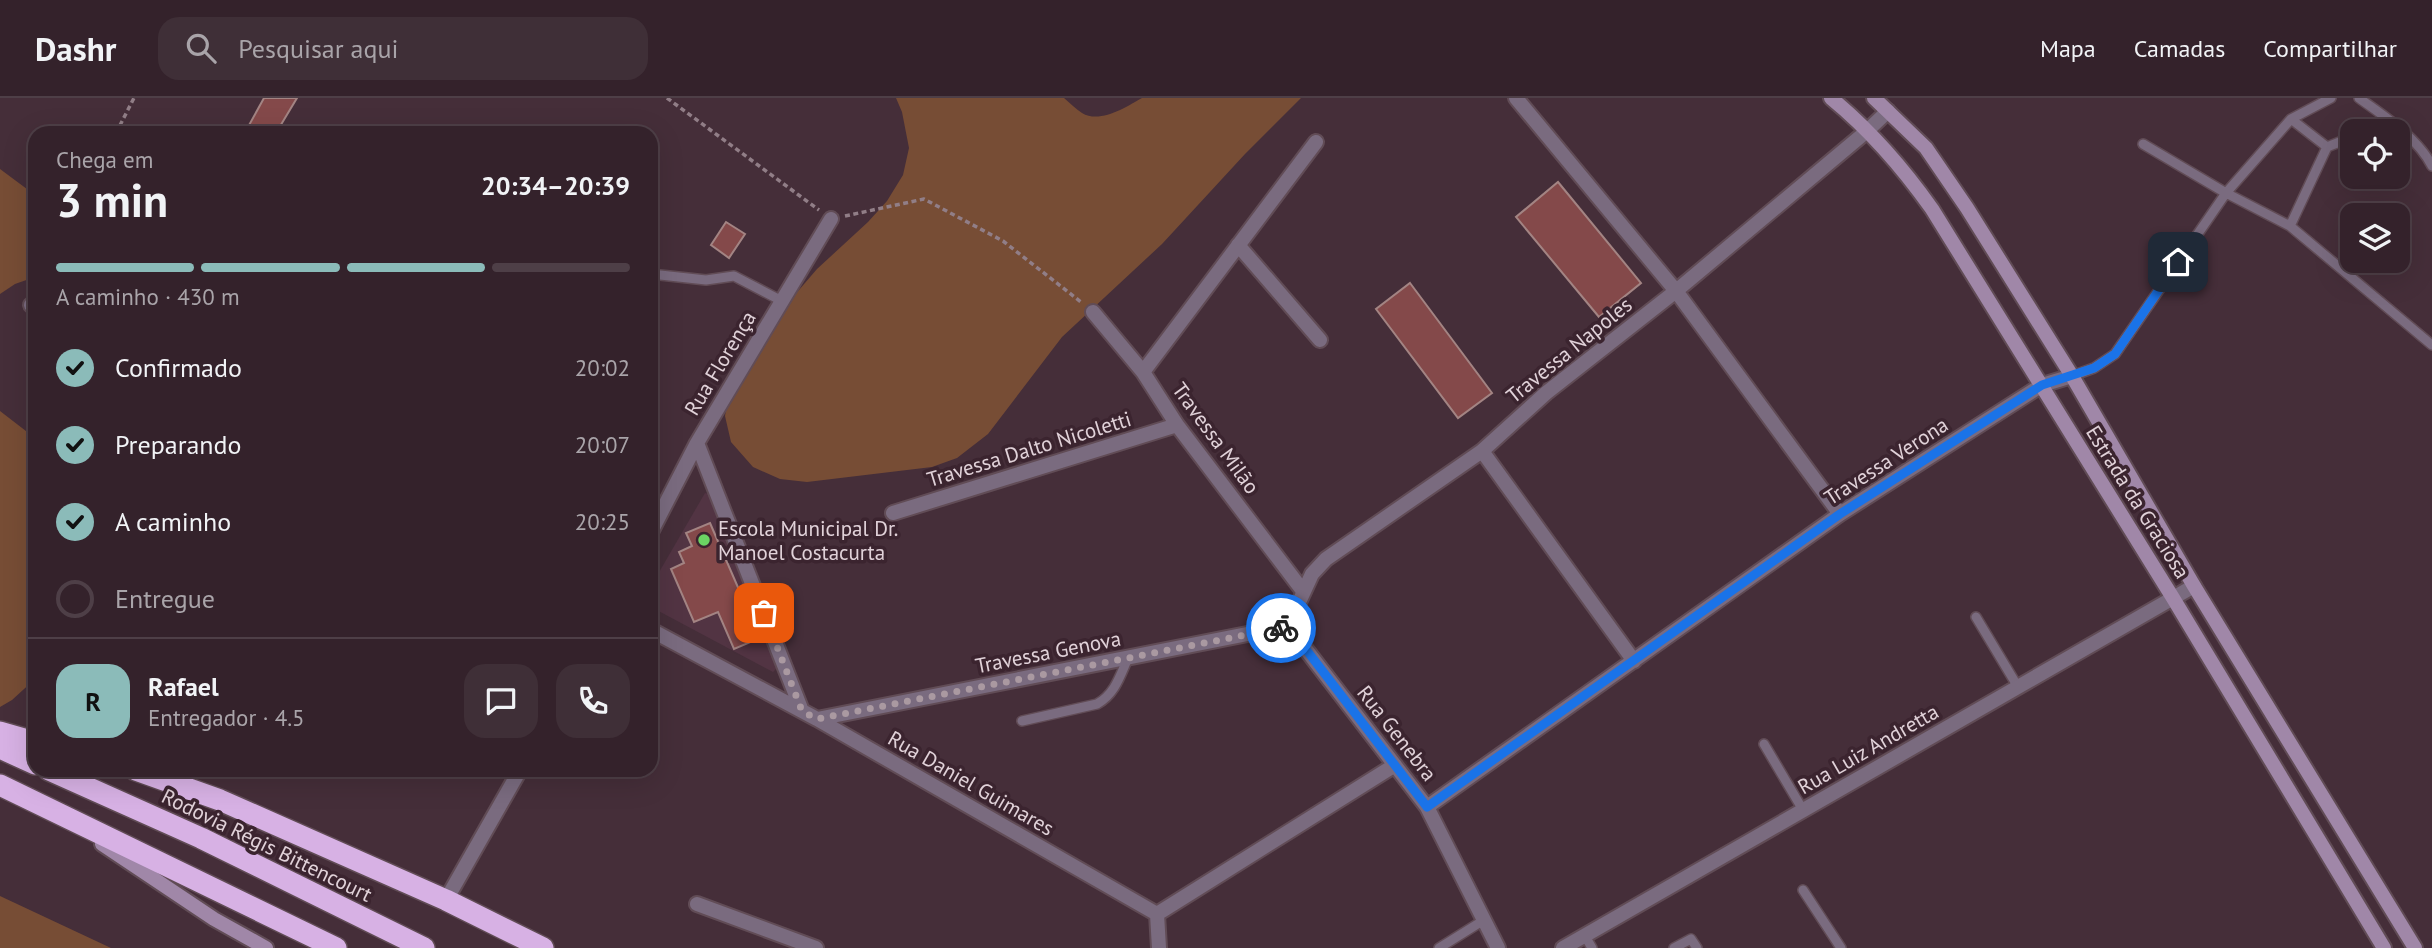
<!DOCTYPE html>
<html lang="pt">
<head>
<meta charset="utf-8">
<style>
  :root { --surface:#34222b; --page:#3f2f37; --text:#f1f3f6; --muted:#a9a4a9; --line:#4e3f47; --accent:#8bbbb9 }
  body { margin:0; font-family:"PT Sans",sans-serif; background:var(--page); color:var(--text); height:100vh; display:flex; flex-direction:column; font-size:26px; white-space:nowrap }
  * { box-sizing:border-box; margin:0 }
  p { font-size:23px; color:var(--muted) }
  .icon { flex:none; width:38px; height:38px; fill:none; stroke:currentColor; stroke-width:2; stroke-linecap:round; stroke-linejoin:round }
  .map { position:relative; flex:1; overflow:hidden }
  .drawer { position:absolute; left:28px; top:28px; width:630px; height:651px; display:flex; flex-direction:column; background:var(--surface); border-radius:21px; box-shadow:0 7px 28px #0002,0 0 0 2px var(--line) }
  .drawer>* { flex:none }
  .fabs { position:absolute; left:2340px; top:21px; display:grid; gap:14px }
  .fabs a { display:grid; place-items:center; width:70px; height:70px; border-radius:14px; background:var(--surface); box-shadow:0 7px 28px #0002,0 0 0 2px var(--line); font-size:35px }
  .pin { position:absolute; display:grid; place-items:center; width:60px; height:60px; color:#fff; margin:-30px; border-radius:14px; box-shadow:0 4px 10px #0006 }
  .courier { position:absolute; display:grid; place-items:center; width:70px; height:70px; margin:-35px; border:5px solid #1a73e8; border-radius:50%; background:#fff; color:#222; box-shadow:0 2px 9px #0007 }
  .headline em { font-style:normal; font-weight:700 }
  .headline div { display:flex; flex-direction:column-reverse }
  .headline { display:flex; align-items:center; justify-content:space-between; height:119px; padding:0 28px }
  h1 { font-size:46px; font-weight:700; line-height:52px }
  .bar { display:grid; grid-template-columns:repeat(4,1fr); gap:10px 7px; align-content:center; height:84px; padding:0 28px }
  .bar i { height:9px; border-radius:5px; background:var(--line) }
  .bar .current { background:var(--accent) }
  .bar p { grid-column:span 4 }
  .line { display:flex; align-items:center; gap:18px; padding:0 28px; border-top:2px solid var(--line) }
  .line div { flex:1 }
  .round { display:grid; place-items:center; flex:none; width:74px; height:74px; border-radius:21px; background:var(--page) }
  ol { padding:0 28px; list-style:none }
  li { display:flex; align-items:center; gap:21px; height:77px }
  li p { margin-inline-start:auto }
  li .icon { padding:7px; border-radius:50%; background:var(--accent); color:#111; stroke-width:4 }
  li:last-child { color:var(--muted) }
  li i { width:38px; height:38px; border:4px solid var(--line); border-radius:50% }
  header { display:flex; align-items:center; gap:42px; box-sizing:border-box; height:98px; padding:0 35px; background:var(--surface); border-bottom:2px solid var(--line) }
  header strong { font-size:33px }
  nav { display:flex; gap:38px; margin-inline-start:auto; font-size:24px }
  .search { width:490px; height:63px; background:var(--page); display:flex; align-items:center; gap:18px; box-sizing:border-box; padding:0 24px; border-radius:21px; color:var(--muted); font-size:26px }
  .map>svg:first-child { display:block }
  .built { fill:#523443 }
  .green { fill:#774d35 }
  .building { fill:#84494a; stroke:#a38483; stroke-width:2 }
  .lines { fill:none; stroke-linecap:round; stroke-linejoin:round }
  .lane-casing { stroke:#614c56; stroke-width:12 }
  .street-casing { stroke:#614c56; stroke-width:18 }
  .secondary-casing { stroke:#614c56; stroke-width:18 }
  .highway-casing { stroke:#614c56; stroke-width:24 }
  .path { stroke:#917e87; stroke-width:3.5; stroke-dasharray:5 3.5; stroke-linecap:butt }
  .lane { stroke:#7a6b7f; stroke-width:9 }
  .street { stroke:#7a6b7f; stroke-width:14 }
  .secondary { stroke:#a087a8; stroke-width:14 }
  .highway { stroke:#d7b1e4; stroke-width:21 }
  .done { stroke:#aa99a1; stroke-width:7; stroke-dasharray:0 12.6 }
  .route { stroke:#1a73e8; stroke-width:9 }
  .poi-dot { fill:#6bd363; stroke:#3b242f; stroke-width:2.5 }
  .labels { text-anchor:middle; dominant-baseline:central; stroke-width:7; stroke-linejoin:round; paint-order:stroke }
  .street-label { font-size:21px; fill:#e1d2d9; stroke:#3b242f }
  .poi-label { font-size:21px; fill:#e1d2d9; stroke:#3b242f; text-anchor:start }
</style>
</head>
<body>
<header>
<strong>Dashr</strong>
<div class="search"><svg class="icon" aria-label="search" viewBox="0 0 24 24"><circle cx="10" cy="10" r="6"/><path d="M15 15l6 6"/></svg>Pesquisar aqui</div>
<nav><a>Mapa</a><a>Camadas</a><a>Compartilhar</a></nav>
</header>
<div class="map">
<svg width="2432" height="850" viewBox="0 0 2432 850">
  <rect width="100%" height="100%" fill="#452e39"/>
  <path class="built" d="M705,395L711,396L778,569L773,574L651,509V488Z"/>
  <path class="green" d="M896,0H1064C1070,5 1076,11 1082,15C1100,26 1126,9 1142,0H1301L1245,56L1162,146L1062,239L988,336L957,360L932,369L807,384L780,381L753,369L731,344L725,318L729,293L780,214L817,171L868,124L887,103L903,77L909,50L902,14Z
    M0,71L35,97V179L15,186L0,196Z
    M0,313L35,340V581L12,602L0,609Z
    M0,798L111,850H0Z"/>
  <path class="building" d="M264,0H297L276,35H259L248,29Z
    M1558,84L1641,185L1599,219L1516,119Z
    M726,124L745,136L729,160L711,147Z
    M1410,185L1492,295L1458,320L1376,211Z
    M710,425L760,540L734,551L718,514L694,524L671,471L684,465L679,454L692,448L686,435Z"/>
  <g class="lines">
    <g class="lane-casing">
      <path id="lane" d="M2359,0C2385,19 2417,39 2432,68
        M2368,33L2392,24
        M2143,46L2226,95L2290,128L2432,247
        M2327,49L2352,39
        M2290,128L2327,49L2291,21
        M651,176L706,182L734,178L782,203
        M2072,278L2094,270L2115,256L2226,95L2291,21L2331,0
        M1976,519L2018,589
        M1022,623L1097,606C1115,596 1120,578 1128,560
        M1764,646L1803,712
        M1803,792L1841,850
        M1585,838L1592,850
        M1439,850L1484,822
        M1674,850L1691,841L1697,850"/>
    </g>
    <g class="street-casing">
      <path id="street" d="M1516,0L1676,193L1840,416
        M1238,147L1320,242
        M31,207L35,210
        M1093,214L1143,274L1177,327L1303,493
        M1143,274L1316,44
        M697,345L802,613
        M1482,353L1634,563
        M893,415L1177,327
        M651,434L697,345L831,121
        M1288,528L1312,476L1326,461L1482,353L1546,295L1676,193L1867,33L1888,13
        M1288,528L1427,709L1498,850
        M651,532L817,621L1157,816
        M817,621L1288,528
        M1427,709L1840,416L2042,287L2072,278
        M446,802L520,672
        M697,806L816,850
        M1157,816L1395,667
        M1157,816L1159,850
        M1563,850L2194,488"/>
    </g>
    <g class="secondary-casing">
      <path id="secondary" d="M1831,0C1870,32 1903,70 1932,111L2173,500L2384,850
        M1874,0L1926,50L1967,110L2072,278L2194,488L2415,850
        M102,746L214,821L266,850"/>
    </g>
    <g class="highway-casing">
      <path id="highway" d="M0,634L35,644
        M0,650L35,666
        M49,672L201,740L424,850
        M136,672L220,702L446,802L543,850
        M0,687L336,850"/>
    </g>
    <path class="path" d="M667,0L819,112
      M116,35L134,0
      M845,118L924,101L1003,143L1081,204"/>
    <use href="#lane" class="lane"/>
    <use href="#street" class="street"/>
    <use href="#secondary" class="secondary"/>
    <use href="#highway" class="highway"/>
  </g>
  <g class="lines">
    <path class="done" d="M764,515L802,613L817,621L1281,530"/>
    <path class="route" d="M1281,530L1288,528L1427,709L1840,416L2042,287L2094,270L2115,256L2178,164"/>
  </g>
  <circle class="poi-dot" cx="704" cy="442" r="7"/>
  <g class="labels">
    <g class="street-label">
      <text transform="translate(1569 252) rotate(-39)">Travessa Napoles</text>
      <text transform="translate(720 265) rotate(-59)">Rua Florença</text>
      <text transform="translate(1216 340) rotate(54)">Travessa Milão</text>
      <text transform="translate(1029 351) rotate(-17)">Travessa Dalto Nicoletti</text>
      <text transform="translate(1886 363) rotate(-33)">Travessa Verona</text>
      <text transform="translate(2138 404) rotate(58)">Estrada da Graciosa</text>
      <text transform="translate(1048 554) rotate(-11)">Travessa Genova</text>
      <text transform="translate(1397 635) rotate(52)">Rua Genebra</text>
      <text transform="translate(1868 651) rotate(-30)">Rua Luiz Andretta</text>
      <text transform="translate(971 685) rotate(30)">Rua Daniel Guimares</text>
      <text transform="translate(267 747) rotate(26)">Rodovia Régis Bittencourt</text>
    </g>
    <g class="poi-label">
      <text x="718" y="430">Escola Municipal Dr.<tspan x="718" dy="24">Manoel Costacurta</tspan></text>
    </g>
  </g>
</svg>
<div class="fabs">
<a><svg class="icon" aria-label="locate" viewBox="0 0 24 24"><circle cx="12" cy="12" r="6"/><path d="M12 2v4M12 18v4M2 12h4M18 12h4"/></svg></a>
<a><svg class="icon" aria-label="layers" viewBox="0 0 24 24"><path d="M12 4l9 5-9 5-9-5zM3 14l9 5 9-5"/></svg></a>
</div>
<div class="pin" style="left:764px;top:515px;background:#ea580c"><svg class="icon" aria-label="bag" viewBox="0 0 24 24"><path d="M5 8h14l-1 12H6zM9 8a3 3 0 0 1 6 0"/></svg></div>
<div class="pin" style="left:2178px;top:164px;background:#1f2937"><svg class="icon" aria-label="home" viewBox="0 0 24 24"><path d="M3 11l9-7 9 7M6 9v11h12V9"/></svg></div>
<div class="courier" style="left:1281px;top:530px"><svg class="icon" aria-label="bike" viewBox="0 0 24 24"><circle cx="6" cy="16" r="4"/><circle cx="18" cy="16" r="4"/><path d="M6 16l4-8h5l3 8M10 8l3 8H6M13 5h3"/></svg></div>
<section class="drawer">
<div class="headline"><div><h1>3 min</h1><p>Chega em</p></div><em>20:34–20:39</em></div>
<div class="bar"><i class="current"></i><i class="current"></i><i class="current"></i><i></i><p>A caminho · 430 m</p></div>
<ol>
<li><svg class="icon" aria-label="check" viewBox="0 0 24 24"><path d="M5 12l5 5 9-10"/></svg>Confirmado<p>20:02</p></li>
<li><svg class="icon" aria-label="check" viewBox="0 0 24 24"><path d="M5 12l5 5 9-10"/></svg>Preparando<p>20:07</p></li>
<li><svg class="icon" aria-label="check" viewBox="0 0 24 24"><path d="M5 12l5 5 9-10"/></svg>A caminho<p>20:25</p></li>
<li><i></i>Entregue</li>
</ol>
<div class="line" style="height:126px"><b class="round" style="background:var(--accent);color:#111">R</b><div><b>Rafael</b><p>Entregador · 4.5</p></div><a class="round"><svg class="icon" aria-label="chat" viewBox="0 0 24 24"><path d="M4 5h16v11H9l-5 4z"/></svg></a><a class="round"><svg class="icon" aria-label="phone" viewBox="0 0 24 24"><path d="M5 4h4l2 5-3 2q2 4 5 5l2-3 5 2v4C11 20 4 13 5 4z"/></svg></a></div>
</section>
</div>
</body>
</html>
